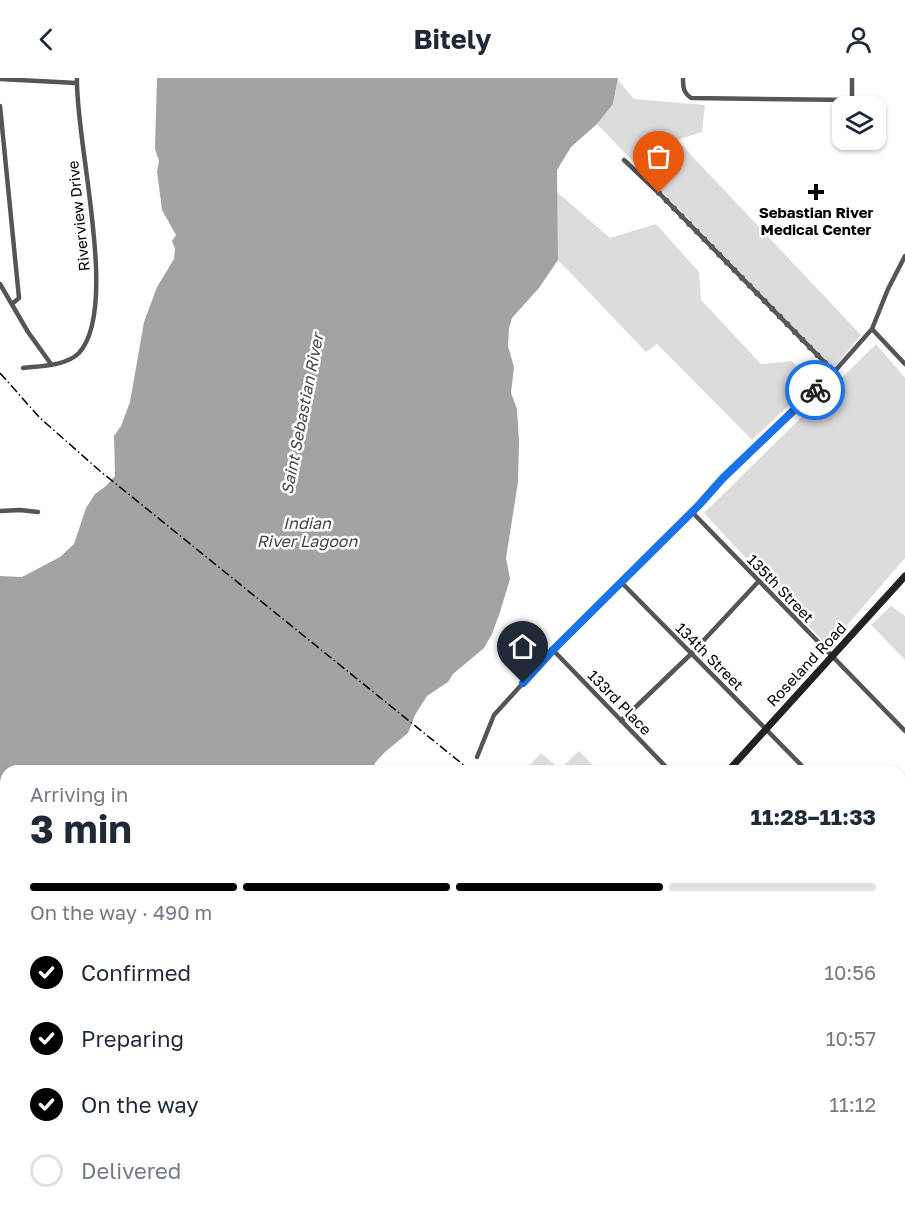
<!DOCTYPE html>
<html lang="en">
<head>
<meta charset="utf-8">
<style>
  :root { --surface:#fff; --page:#f6f6f7; --text:#1f2937; --muted:#747a83; --line:#e0e1e3; --accent:#000 }
  body { margin:0; font-family:"Golos Text",sans-serif; background:var(--page); color:var(--text); height:100vh; display:flex; flex-direction:column; font-size:22px; white-space:nowrap }
  * { box-sizing:border-box; margin:0 }
  p { font-size:20px; color:var(--muted) }
  .icon { flex:none; width:33px; height:33px; fill:none; stroke:currentColor; stroke-width:2; stroke-linecap:round; stroke-linejoin:round }
  .map { position:relative; flex:1; overflow:hidden }
  .side { position:absolute; left:0px; top:687px; width:906px; height:452px; display:flex; flex-direction:column; background:var(--surface); border-radius:18px 18px 0 0; box-shadow:0 2px 4px #0004 }
  .side>* { flex:none }
  .controls { position:absolute; left:832px; top:18px; display:grid; gap:12px }
  .controls a { display:grid; place-items:center; width:54px; height:54px; border-radius:12px; background:var(--surface); box-shadow:0 2px 4px #0004; font-size:30px }
  .pin { position:absolute; display:grid; place-items:center; width:51px; height:51px; color:#fff; margin:-62px -26px; border-radius:50% 50% 50% 0; rotate:-45deg; box-shadow:0 0 6px #0007 }
  .pin .icon { rotate:45deg }
  .courier { position:absolute; display:grid; place-items:center; width:60px; height:60px; margin:-30px; border:4px solid #1a73e8; border-radius:50%; background:#fff; color:#222; box-shadow:0 2px 8px #0007 }
  .overview em { font-style:normal; font-weight:700 }
  .overview div { display:flex; flex-direction:column-reverse }
  .overview { display:flex; align-items:center; justify-content:space-between; height:102px; padding:0 30px }
  h1 { font-size:39px; font-weight:700; line-height:45px }
  .bar { display:grid; grid-template-columns:repeat(4,1fr); gap:9px 6px; align-content:center; height:72px; padding:0 30px }
  .bar i { height:8px; border-radius:4px; background:var(--line) }
  .bar .current { background:var(--accent) }
  .bar p { grid-column:span 4 }
  ol { padding:0 30px; list-style:none }
  li { display:flex; align-items:center; gap:18px; height:66px }
  li p { margin-inline-start:auto }
  li .icon { padding:6px; border-radius:50%; background:var(--accent); color:#fff; stroke-width:4 }
  li:last-child { color:var(--muted) }
  li i { width:33px; height:33px; border:3px solid var(--line); border-radius:50% }
  header { display:flex; justify-content:space-between; align-items:center; height:78px; padding:0 30px; background:var(--surface); font-size:27px; font-weight:700 }
  .map>svg:first-child { display:block }
  .green { fill:#dcdcdc }
  .water { fill:#a3a3a3 }
  .lines { fill:none; stroke-linecap:round; stroke-linejoin:round }
  .minor { stroke:#555; stroke-width:4.5 }
  .secondary { stroke:#222; stroke-width:7 }
  .rail { stroke:#000; stroke-width:1.5; stroke-dasharray:9 3 1.5 3; stroke-linecap:butt }
  .done { stroke:#595959; stroke-width:6; stroke-dasharray:0 10.8 }
  .route { stroke:#1a73e8; stroke-width:8 }
  .poi-dot { fill:#000; stroke:#fff; stroke-width:2 }
  .labels { text-anchor:middle; dominant-baseline:central; stroke-width:5; stroke-linejoin:round; paint-order:stroke }
  .poi-label { font-size:15px; font-weight:bold; fill:#000; stroke:#fff }
  .street-label { font-size:15px; fill:#000; stroke:#fff }
  .water-label { font-size:16px; font-style:italic; fill:#444; stroke:#fff }
</style>
</head>
<body>
<header><svg class="icon" aria-label="back" viewBox="0 0 24 24"><path d="M15 5l-7 7 7 7"/></svg>Bitely<svg class="icon" aria-label="person" viewBox="0 0 24 24"><circle cx="12" cy="8" r="4"/><path d="M4 21q1-7 8-7t8 7"/></svg></header>
<div class="map">
<svg width="905" height="1138" viewBox="0 0 905 1138">
  <rect width="100%" height="100%" fill="#fff"/>
  <path class="green" d="M618,2L634,21L705,27L702,54L677,62L861,257L833,291L597,46L613,26Z
    M557,114L610,160L656,146L699,194L701,222L761,286L792,283L813,305L752,362L657,266L646,274L558,182Z
    M876,266L905,300V480L837,559L822,562L704,435Z
    M891,528L905,538V582L871,547Z
    M579,673L599,693H524L541,675L560,691Z
    M904,863L905,864V1008L900,1004V866Z"/>
  <path class="water" d="M157,0H618L613,26L597,46L571,69L557,92L558,182L539,210L512,240L509,250L508,268L514,289L511,315L517,331L519,364L518,404L506,480L510,501L500,534L492,556L484,570L453,596L448,604L427,618L415,637L408,655L385,674L375,685L372,693H6V1076L0,1082V498L22,499L60,479L74,466L86,430L95,416L106,408L115,398L114,358L121,348L130,324L144,244L157,209L174,181L175,171L172,163L176,157L162,132L157,93L159,83L155,71Z"/>
  <g class="lines">
    <path class="minor" d="M683,0C683,9 683,14 691,20L852,22V0
      M0,1L76,5
      M0,28L19,220L12,226
      M624,82L659,115L834,294
      M0,206L28,254L51,286
      M872,251L905,286
      M23,290C40,288 66,288 79,275C120,230 75,63 77,0
      M0,433L20,432L38,434
      M692,434L905,653
      M622,505L807,693
      M553,572L670,693
      M621,643L691,576L758,504
      M477,679L494,637L553,572L622,505L699,427L723,400L834,294L872,251L888,211L905,178
      M900,772L905,767
      M900,789L905,794
      M319,1132L324,1138
      M444,1132L449,1138
      M570,1132L575,1138
      M830,1132L836,1138"/>
    <path class="secondary" d="M728,693L905,498
      M274,1138L280,1132"/>
    <path class="rail" d="M0,295L40,340L100,393L471,693
      M900,1013L905,1017"/>
  </g>
  <g class="lines">
    <path class="done" d="M659,115L834,294L815,312"/>
    <path class="route" d="M523,605L553,572L699,427L723,400L815,312"/>
  </g>
  <path class="poi-dot" d="M813 105h6v6h6v6h-6v6h-6v-6h-6v-6h6z"/>
  <g class="labels">
    <g class="poi-label">
      <text x="816" y="134">Sebastian River<tspan x="816" dy="17">Medical Center</tspan></text>
    </g>
    <g class="street-label">
      <text transform="translate(78 138) rotate(-96)">Riverview Drive</text>
      <text transform="translate(781 510) rotate(46)">135th Street</text>
      <text transform="translate(710 578) rotate(45)">134th Street</text>
      <text transform="translate(806 586) rotate(-47)">Roseland Road</text>
      <text transform="translate(620 624) rotate(46)">133rd Place</text>
    </g>
    <g class="water-label">
      <text transform="translate(302 336) rotate(-79)">Saint Sebastian River</text>
      <text x="307" y="445">Indian<tspan x="307" dy="18">River Lagoon</tspan></text>
    </g>
  </g>
</svg>
<div class="controls">
<a><svg class="icon" aria-label="layers" viewBox="0 0 24 24"><path d="M12 4l9 5-9 5-9-5zM3 14l9 5 9-5"/></svg></a>
</div>
<div class="pin" style="left:659px;top:115px;background:#ea580c"><svg class="icon" aria-label="bag" viewBox="0 0 24 24"><path d="M5 8h14l-1 12H6zM9 8a3 3 0 0 1 6 0"/></svg></div>
<div class="pin" style="left:523px;top:605px;background:#1f2937"><svg class="icon" aria-label="home" viewBox="0 0 24 24"><path d="M3 11l9-7 9 7M6 9v11h12V9"/></svg></div>
<div class="courier" style="left:815px;top:312px"><svg class="icon" aria-label="bike" viewBox="0 0 24 24"><circle cx="6" cy="16" r="4"/><circle cx="18" cy="16" r="4"/><path d="M6 16l4-8h5l3 8M10 8l3 8H6M13 5h3"/></svg></div>
<section class="side">
<div class="overview"><div><h1>3 min</h1><p>Arriving in</p></div><em>11:28–11:33</em></div>
<div class="bar"><i class="current"></i><i class="current"></i><i class="current"></i><i></i><p>On the way · 490 m</p></div>
<ol>
<li><svg class="icon" aria-label="check" viewBox="0 0 24 24"><path d="M5 12l5 5 9-10"/></svg>Confirmed<p>10:56</p></li>
<li><svg class="icon" aria-label="check" viewBox="0 0 24 24"><path d="M5 12l5 5 9-10"/></svg>Preparing<p>10:57</p></li>
<li><svg class="icon" aria-label="check" viewBox="0 0 24 24"><path d="M5 12l5 5 9-10"/></svg>On the way<p>11:12</p></li>
<li><i></i>Delivered</li>
</ol>
</section>
</div>
</body>
</html>
